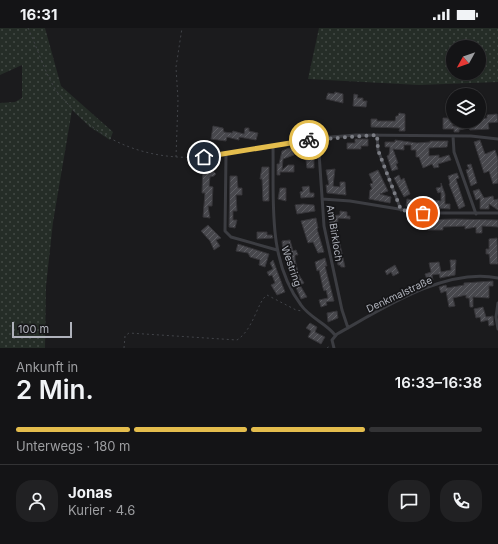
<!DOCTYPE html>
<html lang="de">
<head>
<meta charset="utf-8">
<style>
  :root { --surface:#141416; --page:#212123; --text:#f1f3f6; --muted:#9d9ea1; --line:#333335; --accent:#e4bd4d }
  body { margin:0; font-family:Inter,sans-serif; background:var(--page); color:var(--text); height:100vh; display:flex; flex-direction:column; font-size:15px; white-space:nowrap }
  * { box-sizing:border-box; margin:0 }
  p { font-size:13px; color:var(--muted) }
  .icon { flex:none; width:22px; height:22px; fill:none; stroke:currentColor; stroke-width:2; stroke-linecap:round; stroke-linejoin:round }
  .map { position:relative; height:320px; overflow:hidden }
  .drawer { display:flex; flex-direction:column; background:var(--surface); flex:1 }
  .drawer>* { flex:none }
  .needle { width:26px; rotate:230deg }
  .fabs { position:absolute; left:446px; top:12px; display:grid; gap:8px }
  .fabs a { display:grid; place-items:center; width:40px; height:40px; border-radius:50%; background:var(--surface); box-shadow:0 1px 3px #0004,0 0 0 1px var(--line); font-size:20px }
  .scale { position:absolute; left:12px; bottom:10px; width:60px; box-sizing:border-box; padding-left:4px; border:2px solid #afb2bb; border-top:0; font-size:11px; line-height:14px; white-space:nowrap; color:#afb2bb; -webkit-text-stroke:3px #161618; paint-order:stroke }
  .pin { position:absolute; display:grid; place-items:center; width:34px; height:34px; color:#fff; margin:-17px; border:2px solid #fff; border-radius:50%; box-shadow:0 1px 4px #0007 }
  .courier { position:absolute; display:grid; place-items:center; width:40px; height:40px; margin:-20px; border:3px solid #e4bd4d; border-radius:50%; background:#fff; color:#222; box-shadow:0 1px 5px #0007 }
  .summary em { font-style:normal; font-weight:600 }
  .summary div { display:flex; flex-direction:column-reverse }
  .summary { display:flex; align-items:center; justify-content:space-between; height:68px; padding:0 16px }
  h1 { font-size:26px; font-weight:600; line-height:30px }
  .bar { display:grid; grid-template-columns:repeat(4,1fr); gap:6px 4px; align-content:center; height:48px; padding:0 16px }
  .bar i { height:5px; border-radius:3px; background:var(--line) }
  .bar .current { background:var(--accent) }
  .bar p { grid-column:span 4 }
  .line { display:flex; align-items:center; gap:10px; padding:0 16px; border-top:1px solid var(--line) }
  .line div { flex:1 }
  .round { display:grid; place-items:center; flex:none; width:42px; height:42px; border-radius:16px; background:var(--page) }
  .status { display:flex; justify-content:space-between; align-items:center; height:28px; padding:0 20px; background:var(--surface); direction:ltr }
  .status svg { height:11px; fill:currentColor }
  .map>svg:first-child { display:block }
  .grass { fill:url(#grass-dots); fill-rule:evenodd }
  .building { fill:url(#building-hatch); stroke:#363539 }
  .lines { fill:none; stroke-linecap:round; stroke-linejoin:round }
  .path { stroke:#424449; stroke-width:1; stroke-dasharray:2 3; stroke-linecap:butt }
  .street { stroke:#3c3d42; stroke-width:3 }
  .done { stroke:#7b7d84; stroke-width:4; stroke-dasharray:0 7.2 }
  .route { stroke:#e4bd4d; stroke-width:5 }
  .labels { text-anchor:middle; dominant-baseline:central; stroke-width:3.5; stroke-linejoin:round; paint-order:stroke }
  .street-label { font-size:10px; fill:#afb2bb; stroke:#161618 }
</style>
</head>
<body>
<div class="status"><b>16:31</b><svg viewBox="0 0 49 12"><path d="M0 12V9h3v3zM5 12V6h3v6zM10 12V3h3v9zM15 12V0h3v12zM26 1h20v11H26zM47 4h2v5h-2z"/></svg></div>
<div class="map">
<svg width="498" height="320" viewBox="0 0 498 320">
  <defs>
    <pattern id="grass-dots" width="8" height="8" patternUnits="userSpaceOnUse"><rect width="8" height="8" fill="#252d27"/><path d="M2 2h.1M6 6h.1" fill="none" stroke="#424944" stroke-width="1.8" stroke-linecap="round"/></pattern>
    <pattern id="building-hatch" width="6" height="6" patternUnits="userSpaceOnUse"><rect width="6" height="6" fill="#48484d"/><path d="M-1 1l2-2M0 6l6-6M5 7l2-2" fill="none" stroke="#606065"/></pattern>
  </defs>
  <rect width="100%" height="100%" fill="#1b1b1d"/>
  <path class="grass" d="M0,0H45L61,58L113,104L110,112L90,99L72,82L53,194L46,258L45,320H0V75L15,74L22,70V37L0,47Z
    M319,0H498V54L419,57L308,51ZM453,19H479V45H453Z"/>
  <path class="building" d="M335,64L343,66V75L326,71L328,65L334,66Z
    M354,66L358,67L357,70H363V73H367L366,79L353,78Z
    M399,85L405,86V103H399L400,100L371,99V91H377V93H395L396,88H398Z
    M497,86L498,94L488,95L489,101L470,102L469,100L459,102V104H454V101H443V90H453V98H464V93L480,94V91L487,90V87Z
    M213,98L223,100L224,104L232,105L233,103L244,106L245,100H249V103L258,105L256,112L239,109V112L227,109L226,113L211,111Z
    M355,111H368V118H361V121H347V115H355Z
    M395,112L417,115L430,114V113H448L447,119L429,120V128L439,127V130L449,127L451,132L438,136L439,139L434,140L432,136L423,140L419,129H416V122H411V117H404V122L393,121L398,135L396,136L398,141L392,143L387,128L389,127L390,119H385V114H395Z
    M480,112L485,126L495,122L498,131V155L493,156L489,143L484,145L474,114Z
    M312,117L313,124L309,125V131H314V140H307L305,125L302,126V122H295V119Z
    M289,120L293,121L294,127L283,131L282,142L288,137H294V144H280V147H277V136H279L282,123Z
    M203,133H208V138L216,146L214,148L210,149L209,158L213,159L212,178H208L210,190L203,189L205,165H202Z
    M471,136L477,155L471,158L466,142L469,141L467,137Z
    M262,139H269V173H263L262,151H260Z
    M335,141L333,158L340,159V154H345L346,167L327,165L326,157H329L326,142Z
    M378,142L388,163L380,166L391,169L390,175L369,171L370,162L372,161L370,156L373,155L369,146Z
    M457,145L459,150L456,151L465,178L459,181L449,156L450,155L448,148Z
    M399,147L401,152L404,150L410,166L404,169L394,150Z
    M230,148H237L238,160H242V167H236L237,183H233V192H237L235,200L229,199Z
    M441,155L445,166V176H450V181L406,178L407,171L420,173V171L441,173V164L438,165L436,160L441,159Z
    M309,158L310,165H314V169L301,170L300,164L303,163L302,159Z
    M280,160H286V173L278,171Z
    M479,161L484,170L493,168L494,172L498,171V182L489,176V181H480V170L476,172L473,163Z
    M303,176L314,177L315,183L297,186L295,177Z
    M340,183L347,184V188H350V191L338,190L337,203L345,239H341L340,237H338L329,192V188L340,187Z
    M316,190L318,200L317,201L324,224L318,225L313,214L308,215L301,193Z
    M455,191L498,192V199L482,198V205H476V199L465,201V198L443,199V202H428V199H421V192Z
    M208,197L221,210L216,212L220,218L214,222L210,213L201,203Z
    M257,204H267V207H272L273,210L257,211Z
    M497,210L498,236H490L489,226H486V221H489V211Z
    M290,212L293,223L296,222L298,227H295V232L299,247L304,255L300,257L307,269L301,271L290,246L286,227L284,228L283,224L282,213Z
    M238,216L269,226L265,239L259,237L260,232L250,229L248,225L236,223Z
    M325,230L327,238H325L334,273L326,274L327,277L321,279L319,272L328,270L326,262L324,263L323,260L319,242L317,243L315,234Z
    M273,232L285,264L277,267L271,257L275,255L272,247L269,248L267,244L273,241L270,235Z
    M450,232H456L455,247L440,250L439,246L432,247L433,252L428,254L425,246L431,244L429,235L439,234L441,244L451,242Z
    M395,237L399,245L393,248L391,244L387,247L385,243Z
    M493,253V258H489V270L473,269V279H470L469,270H466V267L453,270L455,278L449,279L446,263L441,265L439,259L446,257L447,260L464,257V255Z
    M483,279L486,289L493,288L494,297L489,298L488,292L481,294L480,289L476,290L474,281Z
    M337,283L338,290L328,294L327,285Z
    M310,295L317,299L315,304L325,309L321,316L308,309L311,303L306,300Z"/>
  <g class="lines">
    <path class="path" d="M28,0C37,19 43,40 54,59C57,65 63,70 67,75C101,115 149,132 200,129
      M176,129L178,72L176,39L182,0
      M124,320L125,308L129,305L237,312C254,301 257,274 267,267L296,282L302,283
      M327,320L330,318"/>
    <path class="street" d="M377,107L378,122L401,182
      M453,108L454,124L476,186
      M318,110L324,198L342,282L348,300
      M273,118C274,172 267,232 301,277C310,290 326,295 335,307
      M226,127L225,203L231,209L277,222
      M204,129L318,110L356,107L471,108L498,111
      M322,171L350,173L423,185H498
      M498,275L496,289L498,301
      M334,320L332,312L337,306C382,281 445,239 498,250"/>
  </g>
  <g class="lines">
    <path class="done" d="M309,112L377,107L378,122L401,182L423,185"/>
    <path class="route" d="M204,129L309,112"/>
  </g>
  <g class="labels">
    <g class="street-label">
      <text transform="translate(335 205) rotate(81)">Am Birkloch</text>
      <text transform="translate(292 238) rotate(71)">Westring</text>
      <text transform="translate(399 266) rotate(-25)">Denkmalstraße</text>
    </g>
  </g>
</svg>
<div class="fabs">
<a><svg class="needle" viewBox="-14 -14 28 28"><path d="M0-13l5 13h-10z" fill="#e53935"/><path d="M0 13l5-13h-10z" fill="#9d9ea1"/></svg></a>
<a><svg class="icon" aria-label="layers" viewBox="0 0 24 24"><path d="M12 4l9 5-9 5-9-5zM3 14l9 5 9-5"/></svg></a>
</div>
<div class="scale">100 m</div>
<div class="pin" style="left:423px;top:185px;background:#ea580c"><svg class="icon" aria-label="bag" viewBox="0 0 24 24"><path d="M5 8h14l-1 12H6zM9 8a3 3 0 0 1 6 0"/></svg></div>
<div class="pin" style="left:204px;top:129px;background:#1f2937"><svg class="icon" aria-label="home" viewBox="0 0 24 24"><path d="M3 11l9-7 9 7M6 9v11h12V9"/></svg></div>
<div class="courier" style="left:309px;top:112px"><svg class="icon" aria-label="bike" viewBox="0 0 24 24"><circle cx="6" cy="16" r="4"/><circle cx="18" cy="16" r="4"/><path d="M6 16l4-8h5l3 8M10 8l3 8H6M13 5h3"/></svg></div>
</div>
<section class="drawer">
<div class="summary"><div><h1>2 Min.</h1><p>Ankunft in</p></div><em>16:33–16:38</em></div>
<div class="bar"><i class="current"></i><i class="current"></i><i class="current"></i><i></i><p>Unterwegs · 180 m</p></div>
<div class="line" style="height:72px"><a class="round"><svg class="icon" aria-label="person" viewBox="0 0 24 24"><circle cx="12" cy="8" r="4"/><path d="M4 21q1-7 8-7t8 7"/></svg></a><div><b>Jonas</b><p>Kurier · 4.6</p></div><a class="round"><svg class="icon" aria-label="chat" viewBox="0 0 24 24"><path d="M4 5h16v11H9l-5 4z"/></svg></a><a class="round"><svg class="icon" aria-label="phone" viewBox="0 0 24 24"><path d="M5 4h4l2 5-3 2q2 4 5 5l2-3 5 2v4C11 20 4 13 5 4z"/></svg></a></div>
</section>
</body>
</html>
